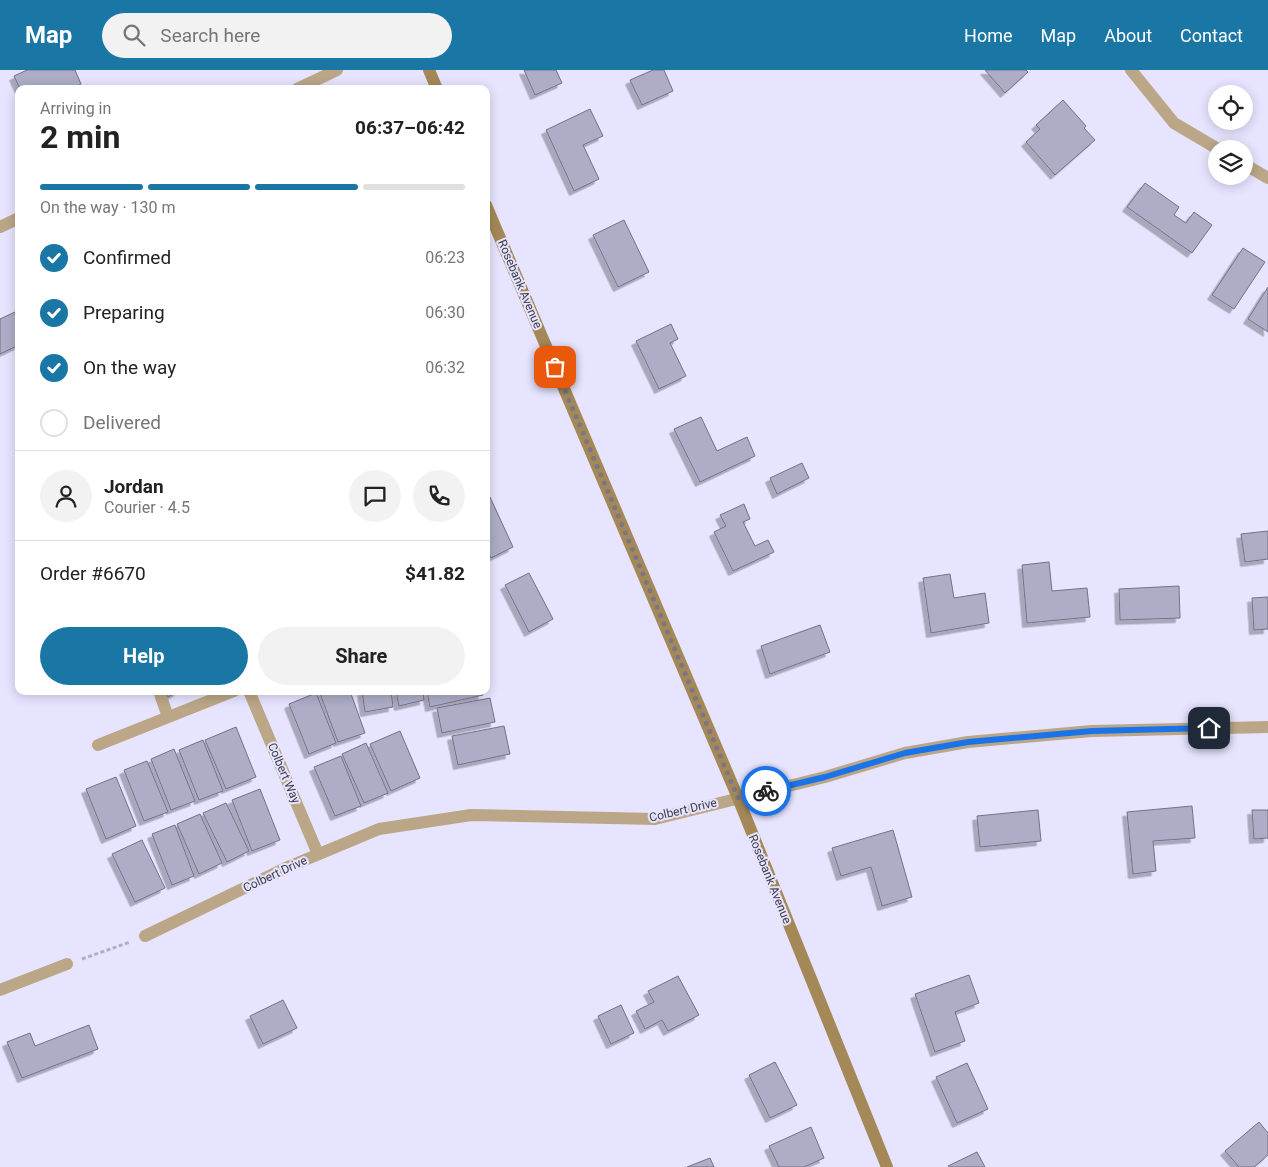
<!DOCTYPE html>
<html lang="en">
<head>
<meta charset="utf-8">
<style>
  :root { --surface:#fff; --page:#f2f2f2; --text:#222; --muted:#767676; --line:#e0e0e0; --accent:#1a76a4 }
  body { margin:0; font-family:Roboto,sans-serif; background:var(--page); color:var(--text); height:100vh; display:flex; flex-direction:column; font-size:19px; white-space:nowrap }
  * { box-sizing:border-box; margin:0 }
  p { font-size:16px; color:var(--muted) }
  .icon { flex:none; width:28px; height:28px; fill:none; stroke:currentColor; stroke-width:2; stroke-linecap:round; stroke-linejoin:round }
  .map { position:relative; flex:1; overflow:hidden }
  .side { position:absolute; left:15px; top:15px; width:475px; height:610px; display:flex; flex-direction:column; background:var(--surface); border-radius:10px; box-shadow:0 2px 12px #0003 }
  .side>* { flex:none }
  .buttons { position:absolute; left:1208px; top:15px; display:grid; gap:10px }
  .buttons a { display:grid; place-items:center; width:45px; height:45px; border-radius:50%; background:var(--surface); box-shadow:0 2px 12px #0003; font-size:25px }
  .pin { position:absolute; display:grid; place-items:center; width:42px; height:42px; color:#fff; margin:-21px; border-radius:10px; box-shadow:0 2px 8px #0006 }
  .courier { position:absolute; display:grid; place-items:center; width:50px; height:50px; margin:-25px; border:4px solid #1a73e8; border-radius:50%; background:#fff; color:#222; box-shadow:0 1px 6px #0007 }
  .headline em { font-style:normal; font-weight:700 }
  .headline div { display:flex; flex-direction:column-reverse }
  .headline { display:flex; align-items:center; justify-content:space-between; height:85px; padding:0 25px }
  h1 { font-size:32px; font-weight:700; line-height:38px }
  .bar { display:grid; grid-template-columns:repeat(4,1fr); gap:8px 5px; align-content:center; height:60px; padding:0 25px }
  .bar i { height:6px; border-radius:4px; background:var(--line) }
  .bar .active { background:var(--accent) }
  .bar p { grid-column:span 4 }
  .line { display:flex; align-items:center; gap:12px; padding:0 25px; border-top:1px solid var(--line) }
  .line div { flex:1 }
  .round { display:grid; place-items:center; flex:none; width:52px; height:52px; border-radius:26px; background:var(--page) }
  ol { padding:0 25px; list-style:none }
  li { display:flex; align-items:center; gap:15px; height:55px }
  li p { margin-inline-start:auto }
  li .icon { padding:5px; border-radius:50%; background:var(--accent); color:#fff; stroke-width:4 }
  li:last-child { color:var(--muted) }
  li i { width:28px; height:28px; border:2px solid var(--line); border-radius:50% }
  .primary-button { display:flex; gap:10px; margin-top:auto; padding:10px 25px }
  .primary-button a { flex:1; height:58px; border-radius:30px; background:var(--accent); color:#fff; font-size:20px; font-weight:700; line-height:58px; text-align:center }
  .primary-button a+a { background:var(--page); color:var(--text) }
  header { display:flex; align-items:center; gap:30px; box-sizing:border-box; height:70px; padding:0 25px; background:var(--accent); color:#fff }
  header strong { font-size:24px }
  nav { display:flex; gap:28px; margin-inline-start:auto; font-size:18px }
  .search { width:350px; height:45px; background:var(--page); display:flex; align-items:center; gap:12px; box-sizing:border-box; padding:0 18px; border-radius:28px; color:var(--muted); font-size:19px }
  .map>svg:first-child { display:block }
  .building { fill:#adadc7; stroke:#717189; filter:url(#shadow) }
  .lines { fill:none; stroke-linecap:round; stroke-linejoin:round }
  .path { stroke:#b1aec4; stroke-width:3; stroke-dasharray:4 2.5; stroke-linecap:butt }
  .street { stroke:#bba787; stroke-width:12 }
  .secondary { stroke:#a58857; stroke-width:12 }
  .done { stroke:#787687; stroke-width:5; stroke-dasharray:0 9 }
  .route { stroke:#1a73e8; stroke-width:6 }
  .labels { text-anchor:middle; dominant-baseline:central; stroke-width:4; stroke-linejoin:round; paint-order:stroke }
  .street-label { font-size:12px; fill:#3c3b46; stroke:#e7e4ff }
</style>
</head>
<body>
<header>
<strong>Map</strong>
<div class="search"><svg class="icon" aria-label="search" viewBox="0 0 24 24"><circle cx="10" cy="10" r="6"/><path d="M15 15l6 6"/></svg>Search here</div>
<nav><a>Home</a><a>Map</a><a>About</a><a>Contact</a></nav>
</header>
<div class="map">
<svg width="1268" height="1097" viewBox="0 0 1268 1097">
  <defs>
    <filter id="shadow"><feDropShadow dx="-4.5" dy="4.5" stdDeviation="0" flood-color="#0004"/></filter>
  </defs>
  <rect width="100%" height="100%" fill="#e7e4ff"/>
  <path class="building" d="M27,0H75L81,14L72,19H20L14,6Z
    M524,0H556L562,13L535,25Z
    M653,0H664L673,21L642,35L630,10Z
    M985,0H1026L1028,2L1005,23Z
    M1063,30L1086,56L1084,58L1095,70L1055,105L1026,72L1040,59L1036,55Z
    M590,39L603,66L583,75L599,109L574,121L546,60Z
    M1145,113L1179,137L1174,145L1186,153L1194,142L1212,155L1192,183L1127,137Z
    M624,150L649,202L618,217L593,165Z
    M1243,178L1265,192L1234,239L1212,225Z
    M1268,217V262L1248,249Z
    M15,242L19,249V275L0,284V249Z
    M671,254L678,269L670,273L686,306L659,319L636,271Z
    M701,347L717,381L747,367L755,386L700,412L674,359Z
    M802,393L809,408L777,424L770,408Z
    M490,427L513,477L491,488L486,478V429Z
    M744,434L750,449L743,452L755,476L768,470L774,482L733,501L714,462L726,456L720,445Z
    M1268,461V489L1245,492L1241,464Z
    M1049,492L1052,521L1087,518L1090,547L1027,553L1022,495Z
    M529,503L553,549L529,562L505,515Z
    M950,504L954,528L985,523L989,553L931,563L923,508Z
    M1179,516L1180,548L1120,550L1119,519Z
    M1268,527V559L1254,560L1252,528Z
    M820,555L830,582L770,604L761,576Z
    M165,621H179L168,627Z
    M319,621H350L365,663L338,672Z
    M362,621H391L393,637L365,642Z
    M396,621H423L424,630L399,636Z
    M427,621H482L483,625L430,637Z
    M316,623L336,673L309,684L289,634Z
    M490,628L495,652L442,663L437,638Z
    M504,656L510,684L458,695L452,666Z
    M236,657L256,707L226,719L205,670Z
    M400,661L420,708L391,721L370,674Z
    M203,670L223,721L199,730L179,680Z
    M366,673L388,723L364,733L342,684Z
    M174,679L195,731L171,740L151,689Z
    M341,686L361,736L335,746L314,697Z
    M147,691L168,742L144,751L124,700Z
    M116,707L136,756L106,769L86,719Z
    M260,719L280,770L252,781L232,730Z
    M226,733L249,781L227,792L203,743Z
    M1192,736L1195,768L1153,771L1156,801L1133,804L1127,742Z
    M1038,740L1041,771L980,777L977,746Z
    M1252,740H1268V768L1254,769Z
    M200,744L222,793L199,804L177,754Z
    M175,755L194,806L172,815L152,764Z
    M893,760L912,827L882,836L871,797L841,806L832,778Z
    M142,770L165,818L135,832L112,784Z
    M969,905L979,933L955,942L965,971L935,982L915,924Z
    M678,906L699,945L668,961L662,950L645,959L636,941L654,932L648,921Z
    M283,930L297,958L263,974L250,946Z
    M621,935L634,963L611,974L598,946Z
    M89,955L98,979L22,1008L7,972L30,963L35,976Z
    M775,992L797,1035L770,1048L749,1005Z
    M967,993L988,1039L957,1053L936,1007Z
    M1259,1052L1268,1063V1085L1254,1097H1239L1225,1081Z
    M811,1057L824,1088L804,1097H779L769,1076Z
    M977,1082L985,1097H949L948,1096Z
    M710,1088L714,1097H687Z"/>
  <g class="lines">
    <path class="path" d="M82,889L130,872"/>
    <path class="street" d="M1131,0L1174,53L1218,79
      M297,19L337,0
      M1244,94L1268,108
      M0,157L19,148
      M159,621L168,647
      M249,621L318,784
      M98,675L234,621
      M145,866L288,797L379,759L471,745L655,749L825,707L905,683L968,672L1092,661L1268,657
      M0,920L67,894"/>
    <path class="secondary" d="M429,0L437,19
      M486,135L738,728L887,1097"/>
  </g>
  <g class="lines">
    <path class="done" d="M555,297L738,728L766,721"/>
    <path class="route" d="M766,721L825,707L905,683L968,672L1092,661L1209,658"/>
  </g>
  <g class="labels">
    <g class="street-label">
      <text transform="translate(520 214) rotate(67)">Rosebank Avenue</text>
      <text transform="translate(284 703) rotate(67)">Colbert Way</text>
      <text transform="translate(683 740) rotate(-13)">Colbert Drive</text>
      <text transform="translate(275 804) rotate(-25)">Colbert Drive</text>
      <text transform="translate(770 809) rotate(68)">Rosebank Avenue</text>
    </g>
  </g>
</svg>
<div class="buttons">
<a><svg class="icon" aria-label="locate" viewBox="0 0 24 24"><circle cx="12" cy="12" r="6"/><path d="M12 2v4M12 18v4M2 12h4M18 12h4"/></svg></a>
<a><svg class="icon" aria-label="layers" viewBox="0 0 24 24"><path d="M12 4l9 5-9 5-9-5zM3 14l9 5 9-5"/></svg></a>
</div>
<div class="pin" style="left:555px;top:297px;background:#ea580c"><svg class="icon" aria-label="bag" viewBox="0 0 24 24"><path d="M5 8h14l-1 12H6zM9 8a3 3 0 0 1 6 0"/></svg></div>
<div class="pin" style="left:1209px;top:658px;background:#1f2937"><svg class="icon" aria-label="home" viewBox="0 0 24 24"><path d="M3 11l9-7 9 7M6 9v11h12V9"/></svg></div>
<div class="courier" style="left:766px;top:721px"><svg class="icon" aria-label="bike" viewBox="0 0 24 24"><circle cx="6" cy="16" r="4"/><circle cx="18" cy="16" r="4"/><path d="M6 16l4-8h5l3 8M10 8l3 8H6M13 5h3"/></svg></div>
<section class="side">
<div class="headline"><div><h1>2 min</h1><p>Arriving in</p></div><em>06:37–06:42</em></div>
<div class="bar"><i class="active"></i><i class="active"></i><i class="active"></i><i></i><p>On the way · 130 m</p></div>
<ol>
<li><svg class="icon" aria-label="check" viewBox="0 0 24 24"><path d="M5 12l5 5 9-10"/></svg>Confirmed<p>06:23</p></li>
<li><svg class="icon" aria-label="check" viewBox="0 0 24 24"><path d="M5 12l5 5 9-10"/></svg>Preparing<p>06:30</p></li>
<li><svg class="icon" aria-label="check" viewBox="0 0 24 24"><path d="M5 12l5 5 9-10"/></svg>On the way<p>06:32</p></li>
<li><i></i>Delivered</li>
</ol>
<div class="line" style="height:90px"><a class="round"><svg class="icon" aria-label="person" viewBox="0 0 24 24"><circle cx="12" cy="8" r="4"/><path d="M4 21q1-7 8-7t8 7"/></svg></a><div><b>Jordan</b><p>Courier · 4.5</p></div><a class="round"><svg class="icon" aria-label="chat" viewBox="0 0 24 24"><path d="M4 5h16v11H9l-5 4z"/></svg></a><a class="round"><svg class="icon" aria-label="phone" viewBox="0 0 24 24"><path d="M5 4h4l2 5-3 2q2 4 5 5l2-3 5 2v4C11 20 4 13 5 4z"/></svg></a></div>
<div class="line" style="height:65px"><div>Order #6670</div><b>$41.82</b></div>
<div class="primary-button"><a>Help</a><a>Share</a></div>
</section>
</div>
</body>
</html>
